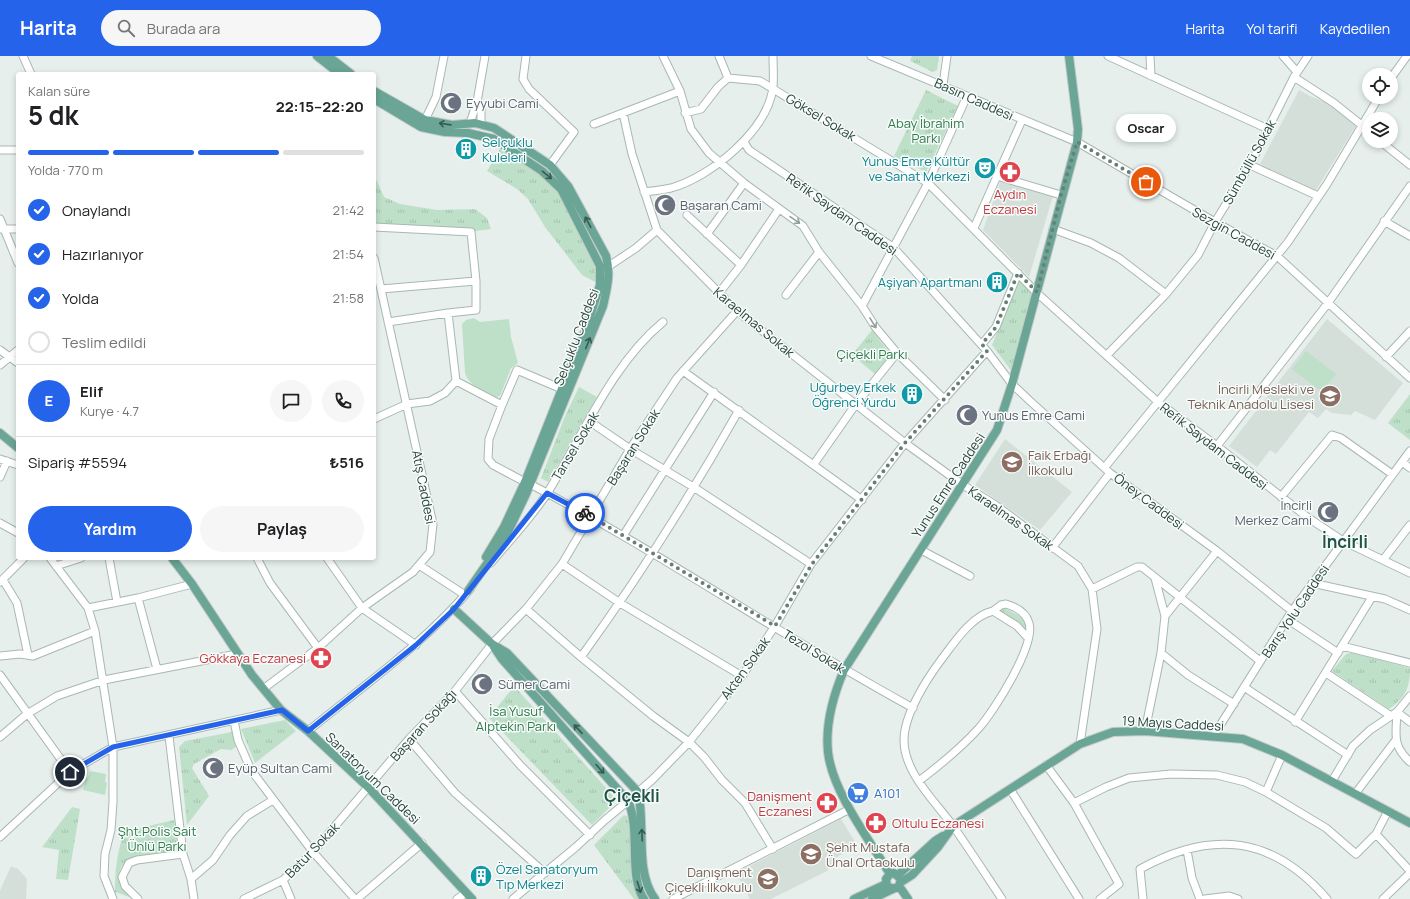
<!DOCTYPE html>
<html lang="tr">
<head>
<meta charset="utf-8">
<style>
  :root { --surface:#fff; --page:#f6f6f6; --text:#202124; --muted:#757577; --line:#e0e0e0; --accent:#2563eb }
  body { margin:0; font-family:Manrope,sans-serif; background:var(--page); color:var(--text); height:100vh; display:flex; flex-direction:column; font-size:15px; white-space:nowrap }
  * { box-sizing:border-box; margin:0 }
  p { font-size:13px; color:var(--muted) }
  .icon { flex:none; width:22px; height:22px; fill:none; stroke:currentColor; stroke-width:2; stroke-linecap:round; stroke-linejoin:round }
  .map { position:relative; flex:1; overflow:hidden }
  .panel { position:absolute; left:16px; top:16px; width:360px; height:488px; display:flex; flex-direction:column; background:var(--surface); border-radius:4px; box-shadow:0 2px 6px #0003 }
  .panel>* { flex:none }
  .buttons { position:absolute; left:1362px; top:12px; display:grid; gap:8px }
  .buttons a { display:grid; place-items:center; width:36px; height:36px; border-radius:50%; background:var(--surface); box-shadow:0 2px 6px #0003; font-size:20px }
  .pin { position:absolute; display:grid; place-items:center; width:34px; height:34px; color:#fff; margin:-17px; border:2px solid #fff; border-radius:50%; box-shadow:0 1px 4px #0007 }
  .courier { position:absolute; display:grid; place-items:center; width:40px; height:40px; margin:-20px; border:3px solid #2563eb; border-radius:50%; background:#fff; color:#222; box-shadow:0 1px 5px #0007 }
  .bubble { position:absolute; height:28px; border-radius:14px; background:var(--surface); box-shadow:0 2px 6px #0003; font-size:13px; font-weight:700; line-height:28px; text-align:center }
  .head em { font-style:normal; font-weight:700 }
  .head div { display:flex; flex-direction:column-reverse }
  .head { display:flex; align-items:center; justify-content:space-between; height:68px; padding:0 12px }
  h1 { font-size:26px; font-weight:700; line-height:30px }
  .bar { display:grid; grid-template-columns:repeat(4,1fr); gap:6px 4px; align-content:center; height:48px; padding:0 12px }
  .bar i { height:5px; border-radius:3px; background:var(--line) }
  .bar .active { background:var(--accent) }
  .bar p { grid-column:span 4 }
  .line { display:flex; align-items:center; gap:10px; padding:0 12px; border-top:1px solid var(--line) }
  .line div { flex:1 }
  .round { display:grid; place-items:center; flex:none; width:42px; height:42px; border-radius:21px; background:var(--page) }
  ol { padding:0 12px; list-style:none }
  li { display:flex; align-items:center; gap:12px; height:44px }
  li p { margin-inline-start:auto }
  li .icon { padding:4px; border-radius:50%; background:var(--accent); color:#fff; stroke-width:4 }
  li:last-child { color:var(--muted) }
  li i { width:22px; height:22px; border:2px solid var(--line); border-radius:50% }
  .action { display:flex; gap:8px; margin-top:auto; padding:8px 12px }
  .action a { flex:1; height:46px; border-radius:24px; background:var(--accent); color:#fff; font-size:16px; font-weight:700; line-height:46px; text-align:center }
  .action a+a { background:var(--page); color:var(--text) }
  header { display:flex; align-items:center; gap:24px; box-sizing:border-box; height:56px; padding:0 20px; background:var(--accent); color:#fff }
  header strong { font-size:19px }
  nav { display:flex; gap:22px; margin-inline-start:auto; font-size:14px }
  .search { width:280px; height:36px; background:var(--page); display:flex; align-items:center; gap:10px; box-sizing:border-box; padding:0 14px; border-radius:22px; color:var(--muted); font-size:15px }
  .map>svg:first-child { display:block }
  .built { fill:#d4dfda }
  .grass { fill:#bfe0c8 }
  .park { fill:url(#park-tufts) }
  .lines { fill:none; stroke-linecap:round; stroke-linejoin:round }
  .minor-casing { stroke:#a8b8b2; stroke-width:9 }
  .major-casing { stroke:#c2cac8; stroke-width:10 }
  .minor { stroke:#fff; stroke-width:7 }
  .major { stroke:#6aa596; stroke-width:8 }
  .oneway { stroke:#365b51 }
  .oneway2 { stroke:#92a09c }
  .done { stroke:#687f78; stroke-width:4; stroke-dasharray:0 7.2 }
  .route { stroke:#2563eb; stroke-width:5 }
  .labels { text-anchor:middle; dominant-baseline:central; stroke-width:3; stroke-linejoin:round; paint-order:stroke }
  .street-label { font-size:13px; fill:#24423a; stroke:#f7fbf9 }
  .worship-label { font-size:13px; fill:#5b616d; stroke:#f7fbf9; text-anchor:start }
  .park-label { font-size:13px; fill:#2d7a4b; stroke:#f7fbf9 }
  .culture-label { font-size:13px; fill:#0d838f; stroke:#f7fbf9; text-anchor:end }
  .health-label { font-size:13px; fill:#be3a42; stroke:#f7fbf9; text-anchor:end }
  .education-label { font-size:13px; fill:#785e54; stroke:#f7fbf9; text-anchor:end }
  .shop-label { font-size:13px; fill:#366cbe; stroke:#f7fbf9; text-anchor:start }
  .district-label { font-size:17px; font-weight:bold; fill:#1f5548; stroke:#f7fbf9 }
</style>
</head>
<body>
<header>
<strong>Harita</strong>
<div class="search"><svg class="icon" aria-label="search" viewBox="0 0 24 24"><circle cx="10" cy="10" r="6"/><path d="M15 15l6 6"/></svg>Burada ara</div>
<nav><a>Harita</a><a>Yol tarifi</a><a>Kaydedilen</a></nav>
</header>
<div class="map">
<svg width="1410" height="843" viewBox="0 0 1410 843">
  <defs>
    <pattern id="park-tufts" width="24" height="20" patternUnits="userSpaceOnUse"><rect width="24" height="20" fill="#bfe0c8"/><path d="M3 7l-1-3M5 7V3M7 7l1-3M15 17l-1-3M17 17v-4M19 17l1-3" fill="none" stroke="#a4c1ad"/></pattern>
  </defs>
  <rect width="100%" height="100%" fill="#e6efeb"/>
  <path class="built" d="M1299,34L1312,41L1331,48L1357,68L1316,134H1311L1260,108Z
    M1001,124L1053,140L1029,221L983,174Z
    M1327,263L1403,327L1375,364L1355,355L1351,359L1332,357L1326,353L1318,362L1309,356L1276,398L1270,394L1257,411L1229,390Z
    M1005,383L1072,436L1040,474L975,429Z
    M841,763L857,789L837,801L827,815L771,843H750L736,817Z
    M11,810L18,813L27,823L26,843H0V835Z"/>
  <path class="grass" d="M474,262L480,266L509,263L511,281L518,307L511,312L500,340L496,341L473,329L467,322L465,317L462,268L466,264Z
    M1306,295L1336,318L1322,336L1292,313Z
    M90,715L106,718L105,726L107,727L105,739L83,734L86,722H88Z"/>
  <path class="park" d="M912,0H939L937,14L933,16L910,5Z
    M926,34L958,50L926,116L894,100Z
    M503,88L556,127L597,203L599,228L582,219L545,171L528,143L517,133L487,115Z
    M374,119L384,141L400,148L437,154L475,153L487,162L491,173L475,175L375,167Z
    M1018,224L1034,238L1013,317L992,289Z
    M872,274L891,299L875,318L852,299Z
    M579,331L597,341L548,426L541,422L565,360Z
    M1410,338V384L1388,367Z
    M1003,551L1021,561L1027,568L1026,575L1021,568L1000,555L999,552Z
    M1353,596L1410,612C1410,632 1405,642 1389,653L1332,615L1346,598Z
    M514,630L617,744L592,769L489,662Z
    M285,664L296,675L255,707L241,673Z
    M232,676L236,691L231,694L221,693L194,708L192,712L209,740L187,769L179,691L185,685Z
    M72,751L80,753L68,824L56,823L59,794L42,791Z
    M624,759L630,762L631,820L633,829L640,843H634L594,789Z
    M174,764L178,793L128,804C110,818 124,830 135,843L115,836C115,815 117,798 123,779L140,772Z"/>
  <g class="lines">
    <g class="minor-casing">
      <path id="minor" d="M23,0L31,18
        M526,0L523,23L529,33L574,76L550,109
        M663,0L680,35L691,73L709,97L744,127L803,170L819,196L862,250L876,272L897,297L945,344
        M719,0L728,22
        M871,0L1077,86L1215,166L1277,200L1410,322
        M1108,0L1268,73
        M1150,0L1151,20
        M1283,0L1297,16
        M1294,21L1334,47L1369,75
        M1391,22L1407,0
        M943,29L947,0
        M477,46L481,53V69
        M685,57L701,53L718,31L728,22L760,25L928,127L1037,237L1158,346L1217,390L1307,461L1343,485L1410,517
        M425,64L436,41L444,0
        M470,67L477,46L485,0
        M594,68L680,35
        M1380,85L1410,109
        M744,86L749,94L894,192L987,295L1012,328L1030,345L1110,417L1217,495L1292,555
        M0,94H18
        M1250,109L1318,140
        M997,120L1061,139
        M644,136C653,135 662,134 671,132C711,121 768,74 773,31C774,21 773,10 773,0
        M687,159L741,209
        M0,163L18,207
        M1384,165L1410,180
        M374,171L471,176L476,225V254L448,257L456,325L445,337L430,345L407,348L374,363
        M974,172L1022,64
        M0,173H18
        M1053,173L1091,187L1119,202L1166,238
        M657,174L737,255L905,387L963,429L994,448L1078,510L1092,533L1097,573L1080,688
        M707,178L744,127
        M609,210L636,192L657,174L632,98L623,57
        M381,233L476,225
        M719,237L741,209L779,153
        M786,239L819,196
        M862,250L928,127L967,40
        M388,266L448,257
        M982,288L996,271L1018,217
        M0,294L18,307
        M1107,299L1166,238L1198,199L1215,166L1250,109L1294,21L1308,0
        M1386,301L1410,275
        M0,309L18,294
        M683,315L862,444
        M456,325L502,349L517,314L562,333
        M502,349L489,383L488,403L493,409L525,426
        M589,365L630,393L695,432L811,508
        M1217,390L1328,247L1410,130
        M0,403L18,409
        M1402,406L1410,412
        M814,408L856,348L897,297
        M1105,411L1288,186L1327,128L1379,41
        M0,421L7,405
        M530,428C661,497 783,581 913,652
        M1281,441L1332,379L1341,382L1392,418
        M0,467L18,477
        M623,480L714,336
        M1052,492L1110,417
        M921,494L970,520
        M50,502L88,552L95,575L113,691V746L111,774L105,798L104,820L113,843
        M109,502L117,546
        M257,502L270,527L318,592
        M327,502L362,552L416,589
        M1383,504L1410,469
        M491,507C510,484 532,461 548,436C583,379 612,308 663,266
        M562,508L620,547L742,620
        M419,509L465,539
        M56,510L81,502
        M1155,522L1165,560
        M3,524L17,547L28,599
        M0,526L24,502
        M1312,527L1385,543L1410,554
        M1092,533L1137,511H1142L1260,605
        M138,542L157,613
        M88,552L138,542L192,528
        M526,553L581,601L653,660L689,686L704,701L722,724L745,747L773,793
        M1287,563L1338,597
        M1342,590L1410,607
        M1161,597L1188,619L1234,648
        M0,600L20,598L33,600L95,575
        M581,601C639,521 691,439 739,354
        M1326,617L1391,660
        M0,619L70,716
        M1244,631L1348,699
        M263,633L318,592L362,552L413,516L430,496L433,468L374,202
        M455,635L520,709L590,779
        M1397,656C1396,679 1392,689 1410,706
        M1397,656L1410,666
        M234,665L238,684L251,714L313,796L355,843
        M1295,666L1372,541
        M308,675C364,629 424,588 471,532
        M1145,675L1161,597L1165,560L1217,495
        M1214,679L1292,555L1410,395
        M169,680L183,798L191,823L194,843
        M0,681L27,658L57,640L104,624L237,598
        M409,683L455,737L545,817
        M1046,709L1074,747L1119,828L1100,843
        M919,725C940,709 961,692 979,672C994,655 1036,589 1029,567C1026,557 1016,551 1006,548L1001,549L993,555
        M1332,725L1353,690L1370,674L1397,656L1410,640
        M1010,733L1079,843
        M1266,736L1282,699
        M1355,738L1395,685
        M1074,747L1106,731L1129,722L1171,718L1217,719L1245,726L1266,736L1326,772L1356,798L1376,778L1388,755
        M1376,778L1410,815
        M0,781L70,716L113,691L281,654
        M1187,794L1192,822L1200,843
        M191,823L213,804L230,779L247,760L273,744
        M283,824L291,843
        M138,843L125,830L122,821L129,807L137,804L183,798
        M244,843L283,824L313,796L409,683L455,635L492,588L526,553L562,508L630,393L677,322L737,255
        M357,843L422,787
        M457,843L466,837
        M513,843L576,791L605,764L628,745L653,723L689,686L742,620L775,570L811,508L905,387L987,295
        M673,843L850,753
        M1002,843C986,819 970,794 953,770C935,745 904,717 904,684C904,659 926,624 941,604C954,587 971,560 993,555L1017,570L1028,582
        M1143,843L1140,813C1212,773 1273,780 1327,843
        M1205,843L1229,840L1238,843
        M1383,843L1410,817"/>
    </g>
    <g class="major-casing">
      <path id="major" d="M317,0L340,18
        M328,0L351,18
        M374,35L425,64L452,69L475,67L494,72L550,109L568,130L606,200C611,218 607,232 603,250L526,438L506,480L468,535
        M374,43L421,71L445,76L468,77L494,83L542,115L561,133L600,210V229L587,270L525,426L504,471L486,501
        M0,377L18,392
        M172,502L192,528L252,619L281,654L308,675L368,731L472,843
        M454,553L492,588L507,597L638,736C646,769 634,815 655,843
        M494,591L502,603L628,745C641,773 628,821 644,843
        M890,818C870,785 832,735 828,696C825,667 833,640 844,614L997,374L1012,328L1077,86L1078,73L1069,0
        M898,819L935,785L943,780
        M901,826L912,819L938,791L953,770L1080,688L1113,676L1145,675L1243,683L1282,699L1410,767
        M899,830L908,843
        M854,843L886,828
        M872,843L899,830L901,823L894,817L890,818L886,823L887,830L893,833"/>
    </g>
    <use href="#minor" class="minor"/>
    <use href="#major" class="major"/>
  </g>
  <defs><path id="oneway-shaft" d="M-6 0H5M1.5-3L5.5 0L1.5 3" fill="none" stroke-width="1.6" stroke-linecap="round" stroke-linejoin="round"/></defs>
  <g class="oneway">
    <use href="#oneway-shaft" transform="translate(445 68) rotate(-172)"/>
    <use href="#oneway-shaft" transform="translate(547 119) rotate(39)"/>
    <use href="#oneway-shaft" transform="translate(588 166) rotate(-118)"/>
    <use href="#oneway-shaft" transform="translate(588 287) rotate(-68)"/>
    <use href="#oneway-shaft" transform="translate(578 673) rotate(-133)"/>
    <use href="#oneway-shaft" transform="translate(600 713) rotate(48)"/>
    <use href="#oneway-shaft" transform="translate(642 779) rotate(-92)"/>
    <use href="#oneway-shaft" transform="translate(639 831) rotate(72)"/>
  </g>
  <g class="oneway2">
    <use href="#oneway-shaft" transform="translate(795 164) rotate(35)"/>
    <use href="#oneway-shaft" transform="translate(873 267) rotate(58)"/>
  </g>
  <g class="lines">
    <path class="done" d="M585,457L775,570L812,508L905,387L987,295L982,288L996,271L1018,217L1037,236L1061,139L1077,86L1146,126"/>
    <path class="route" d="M70,716L113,691L282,654L308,675L416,589L454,553L547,437L585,457"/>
  </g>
  <defs>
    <g id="mosque-disc" transform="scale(1.15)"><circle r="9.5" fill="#6b7280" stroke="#f7fbf9"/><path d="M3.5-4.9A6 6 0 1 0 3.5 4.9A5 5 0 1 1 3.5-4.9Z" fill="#fff"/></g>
    <g id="building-disc" transform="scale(1.15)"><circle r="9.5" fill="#0f9aa8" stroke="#f7fbf9"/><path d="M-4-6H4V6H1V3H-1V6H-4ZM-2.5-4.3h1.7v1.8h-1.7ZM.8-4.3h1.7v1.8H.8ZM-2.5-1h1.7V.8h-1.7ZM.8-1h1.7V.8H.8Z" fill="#fff"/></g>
    <g id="theatre-disc" transform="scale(1.15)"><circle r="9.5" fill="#0f9aa8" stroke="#f7fbf9"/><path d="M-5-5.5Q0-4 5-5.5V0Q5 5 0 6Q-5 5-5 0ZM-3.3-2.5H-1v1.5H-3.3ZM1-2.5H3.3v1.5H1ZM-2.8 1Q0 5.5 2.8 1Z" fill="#fff"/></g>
    <g id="pharmacy-disc" transform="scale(1.15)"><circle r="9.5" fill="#e0444e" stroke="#f7fbf9"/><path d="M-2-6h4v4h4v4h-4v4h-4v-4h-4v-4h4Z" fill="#fff"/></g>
    <g id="school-disc" transform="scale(1.15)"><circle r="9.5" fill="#8d6e63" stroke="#f7fbf9"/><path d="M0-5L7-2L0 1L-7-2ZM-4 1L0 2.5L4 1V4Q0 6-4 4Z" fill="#fff"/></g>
    <g id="supermarket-disc" transform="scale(1.15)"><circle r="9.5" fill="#3f7fe0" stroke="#f7fbf9"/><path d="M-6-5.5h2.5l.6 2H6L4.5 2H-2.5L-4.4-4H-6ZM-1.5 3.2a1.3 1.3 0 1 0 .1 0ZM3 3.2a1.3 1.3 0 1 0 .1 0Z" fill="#fff"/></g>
  </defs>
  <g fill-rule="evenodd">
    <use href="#mosque-disc" x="451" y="47"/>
    <use href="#building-disc" x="466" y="93"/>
    <use href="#theatre-disc" x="985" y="112"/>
    <use href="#pharmacy-disc" x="1010" y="116"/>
    <use href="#mosque-disc" x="665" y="149"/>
    <use href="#building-disc" x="997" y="226"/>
    <use href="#building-disc" x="912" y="338"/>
    <use href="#school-disc" x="1330" y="340"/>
    <use href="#mosque-disc" x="967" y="359"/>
    <use href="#school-disc" x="1012" y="406"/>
    <use href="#mosque-disc" x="1328" y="456"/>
    <use href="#pharmacy-disc" x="321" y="602"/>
    <use href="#mosque-disc" x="482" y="628"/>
    <use href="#mosque-disc" x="213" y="712"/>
    <use href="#supermarket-disc" x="858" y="737"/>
    <use href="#pharmacy-disc" x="827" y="747"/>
    <use href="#pharmacy-disc" x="876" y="767"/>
    <use href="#school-disc" x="811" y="798"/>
    <use href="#building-disc" x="481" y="820"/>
    <use href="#school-disc" x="768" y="823"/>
  </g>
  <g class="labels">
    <g class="street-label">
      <text transform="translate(974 43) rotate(24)">Basın Caddesi</text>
      <text transform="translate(821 61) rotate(31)">Göksel Sokak</text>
      <text transform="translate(1249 106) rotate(-61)">Sümbüllü Sokak</text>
      <text transform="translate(842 158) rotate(35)">Refik Saydam Caddesi</text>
      <text transform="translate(1234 177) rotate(29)">Sezgin Caddesi</text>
      <text transform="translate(754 266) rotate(40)">Karaelmas Sokak</text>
      <text transform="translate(576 281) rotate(-69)">Selçuklu Caddesi</text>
      <text transform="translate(575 390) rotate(-59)">Tansel Sokak</text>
      <text transform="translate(1214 390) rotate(38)">Refik Saydam Caddesi</text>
      <text transform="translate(633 391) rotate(-58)">Başaran Sokak</text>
      <text transform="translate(948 429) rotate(-57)">Yunus Emre Caddesi</text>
      <text transform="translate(424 431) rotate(79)">Atış Caddesi</text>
      <text transform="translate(1149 445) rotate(37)">Öney Caddesi</text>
      <text transform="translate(1011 462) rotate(35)">Karaelmas Sokak</text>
      <text transform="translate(1295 555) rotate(-56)">Barış Yolu Caddesi</text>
      <text transform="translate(814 595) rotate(32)">Tezol Sokak</text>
      <text transform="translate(745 612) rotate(-54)">Akten Sokak</text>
      <text transform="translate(1173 667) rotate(3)">19 Mayıs Caddesi</text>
      <text transform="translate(423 669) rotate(-48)">Başaran Sokağı</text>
      <text transform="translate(373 722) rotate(44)">Sanatoryum Caddesi</text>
      <text transform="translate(312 794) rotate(-46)">Batur Sokak</text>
    </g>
    <g class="worship-label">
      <text x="466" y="47">Eyyubi Cami</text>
      <text x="680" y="149">Başaran Cami</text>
      <text x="982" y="359">Yunus Emre Cami</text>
      <text x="1312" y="449" text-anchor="end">İncirli<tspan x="1312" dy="15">Merkez Cami</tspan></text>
      <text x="498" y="628">Sümer Cami</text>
      <text x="228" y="712">Eyüp Sultan Cami</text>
    </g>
    <g class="park-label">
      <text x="926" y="67">Abay İbrahim<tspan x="926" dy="15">Parkı</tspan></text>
      <text x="872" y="298">Çiçekli Parkı</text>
      <text x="516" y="655">İsa Yusuf<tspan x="516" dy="15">Alptekin Parkı</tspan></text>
      <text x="157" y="775">Şht.Polis Sait<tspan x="157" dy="15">Ünlü Parkı</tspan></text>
    </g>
    <g class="culture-label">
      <text x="482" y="86" text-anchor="start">Selçuklu<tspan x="482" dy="15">Kuleleri</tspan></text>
      <text x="970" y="105">Yunus Emre Kültür<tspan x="970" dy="15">ve Sanat Merkezi</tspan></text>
      <text x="982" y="226">Aşiyan Apartmanı</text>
      <text x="896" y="331">Uğurbey Erkek<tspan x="896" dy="15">Öğrenci Yurdu</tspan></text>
      <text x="496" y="813" text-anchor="start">Özel Sanatoryum<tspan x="496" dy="15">Tıp Merkezi</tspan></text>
    </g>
    <g class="health-label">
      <text x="1010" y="138" text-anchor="middle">Aydın<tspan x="1010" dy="15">Eczanesi</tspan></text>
      <text x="306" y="602">Gökkaya Eczanesi</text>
      <text x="812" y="740">Danişment<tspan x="812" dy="15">Eczanesi</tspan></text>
      <text x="892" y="767" text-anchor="start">Oltulu Eczanesi</text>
    </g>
    <g class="education-label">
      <text x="1314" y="333">İncirli Mesleki ve<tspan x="1314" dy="15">Teknik Anadolu Lisesi</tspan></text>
      <text x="1028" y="399" text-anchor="start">Faik Erbağı<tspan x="1028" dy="15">İlkokulu</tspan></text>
      <text x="826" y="791" text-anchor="start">Şehit Mustafa<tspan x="826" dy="15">Ünal Ortaokulu</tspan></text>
      <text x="752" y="816">Danışment<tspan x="752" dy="15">Çiçekli İlkokulu</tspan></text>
    </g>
    <g class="shop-label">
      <text x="874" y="737">A101</text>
    </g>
    <g class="district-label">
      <text x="1345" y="485">İncirli</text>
      <text x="632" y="739">Çiçekli</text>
    </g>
  </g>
</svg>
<div class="buttons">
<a><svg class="icon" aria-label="locate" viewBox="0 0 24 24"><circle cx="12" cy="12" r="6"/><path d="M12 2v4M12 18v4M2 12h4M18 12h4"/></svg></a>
<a><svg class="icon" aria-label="layers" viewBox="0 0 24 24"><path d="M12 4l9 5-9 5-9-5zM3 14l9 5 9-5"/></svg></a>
</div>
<div class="pin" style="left:1146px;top:126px;background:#ea580c"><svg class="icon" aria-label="bag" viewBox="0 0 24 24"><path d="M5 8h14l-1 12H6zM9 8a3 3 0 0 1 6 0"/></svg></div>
<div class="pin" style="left:70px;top:716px;background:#1f2937"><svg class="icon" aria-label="home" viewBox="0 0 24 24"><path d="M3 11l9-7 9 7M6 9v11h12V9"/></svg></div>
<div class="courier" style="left:585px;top:457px"><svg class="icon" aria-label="bike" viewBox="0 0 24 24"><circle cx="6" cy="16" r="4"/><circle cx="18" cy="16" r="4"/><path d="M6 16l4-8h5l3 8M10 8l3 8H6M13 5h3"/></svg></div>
<div class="bubble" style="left:1116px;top:58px;width:60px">Oscar</div>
<section class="panel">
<div class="head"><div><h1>5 dk</h1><p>Kalan süre</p></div><em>22:15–22:20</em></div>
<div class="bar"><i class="active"></i><i class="active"></i><i class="active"></i><i></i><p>Yolda · 770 m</p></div>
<ol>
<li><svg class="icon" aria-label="check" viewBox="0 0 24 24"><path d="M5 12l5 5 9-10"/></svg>Onaylandı<p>21:42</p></li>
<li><svg class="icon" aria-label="check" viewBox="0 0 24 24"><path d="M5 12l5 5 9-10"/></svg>Hazırlanıyor<p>21:54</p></li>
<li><svg class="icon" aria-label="check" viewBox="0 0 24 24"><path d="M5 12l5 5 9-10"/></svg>Yolda<p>21:58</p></li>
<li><i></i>Teslim edildi</li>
</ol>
<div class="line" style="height:72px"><b class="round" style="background:var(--accent);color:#fff">E</b><div><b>Elif</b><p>Kurye · 4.7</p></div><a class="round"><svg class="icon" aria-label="chat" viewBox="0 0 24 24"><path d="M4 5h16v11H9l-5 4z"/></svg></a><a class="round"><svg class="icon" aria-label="phone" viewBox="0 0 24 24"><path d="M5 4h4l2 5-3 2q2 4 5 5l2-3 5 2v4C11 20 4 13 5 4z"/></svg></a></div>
<div class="line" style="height:52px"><div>Sipariş #5594</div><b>₺516</b></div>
<div class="action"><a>Yardım</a><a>Paylaş</a></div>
</section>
</div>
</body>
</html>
